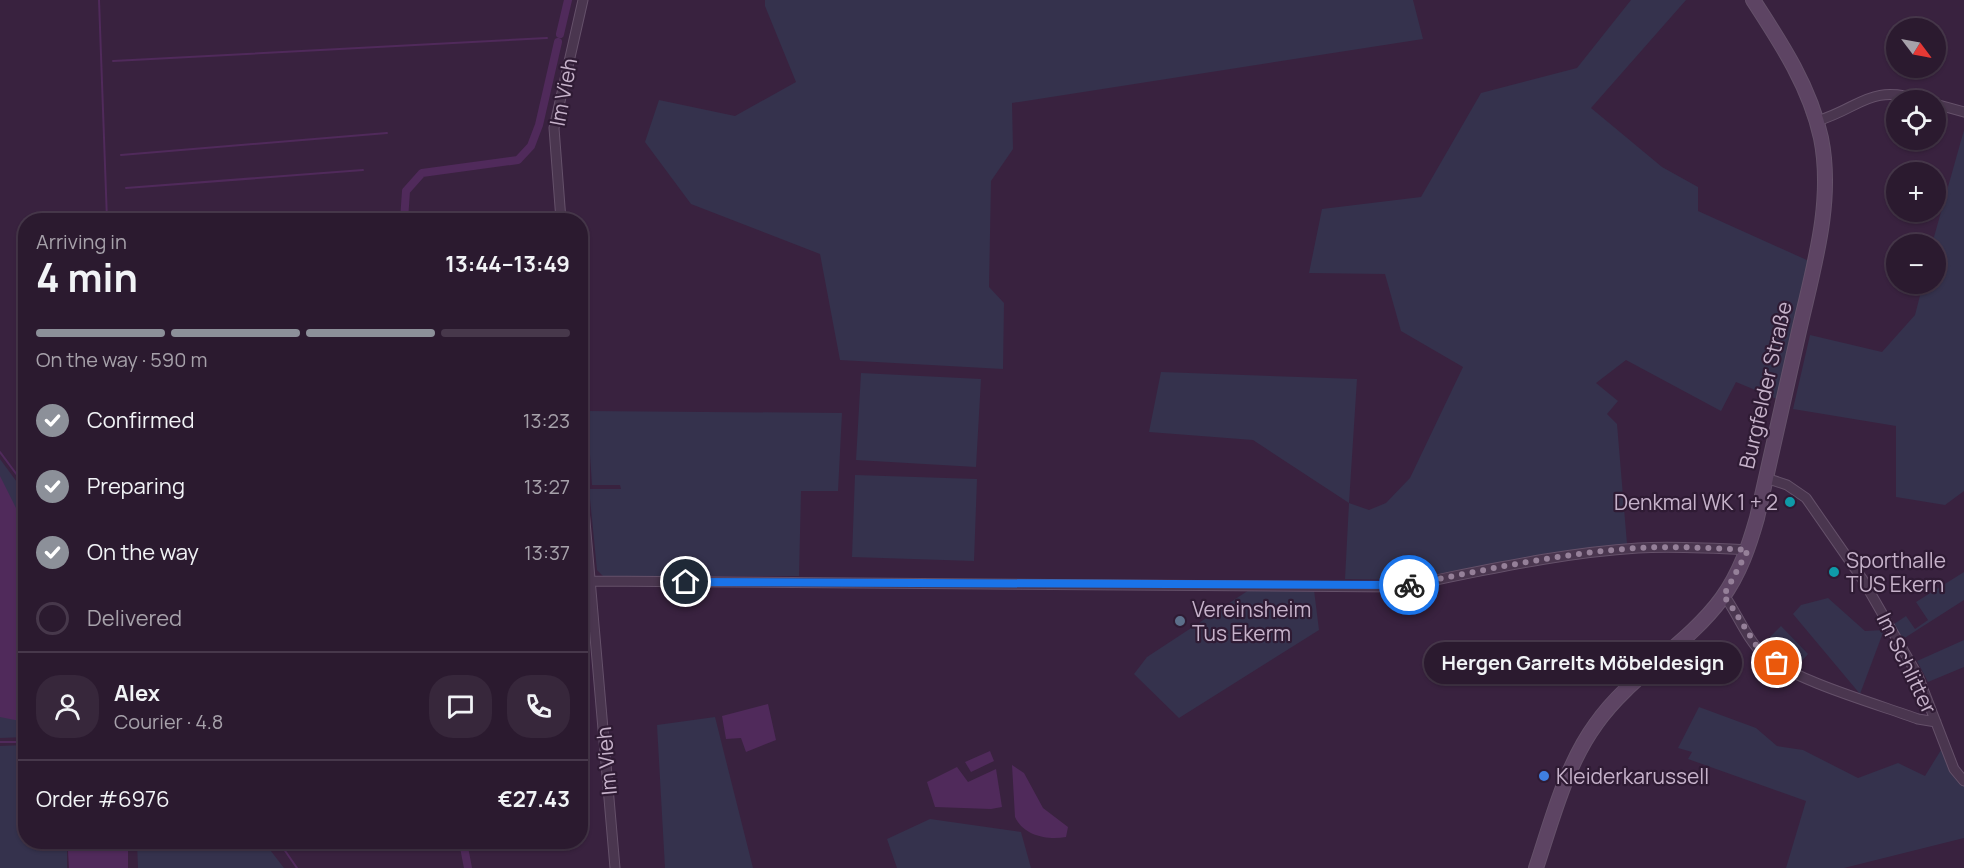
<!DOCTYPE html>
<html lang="en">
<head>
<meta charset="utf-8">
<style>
  :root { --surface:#2b1a2f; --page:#37273b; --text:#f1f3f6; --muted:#a6a1aa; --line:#47384b; --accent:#8c9099 }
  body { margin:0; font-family:Manrope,sans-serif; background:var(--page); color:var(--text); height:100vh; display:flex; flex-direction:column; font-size:22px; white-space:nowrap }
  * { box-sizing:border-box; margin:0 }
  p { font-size:20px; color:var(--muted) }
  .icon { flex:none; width:33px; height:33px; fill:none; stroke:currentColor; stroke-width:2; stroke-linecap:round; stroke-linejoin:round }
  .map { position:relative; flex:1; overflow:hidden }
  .details { position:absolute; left:18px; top:213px; width:570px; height:636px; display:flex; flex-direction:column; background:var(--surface); border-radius:24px; box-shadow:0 2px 4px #0004,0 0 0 2px var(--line) }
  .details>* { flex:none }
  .needle { width:39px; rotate:122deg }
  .tools { position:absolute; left:1886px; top:18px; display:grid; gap:12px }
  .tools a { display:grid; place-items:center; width:60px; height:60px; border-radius:50%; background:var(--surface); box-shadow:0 2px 4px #0004,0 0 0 2px var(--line); font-size:30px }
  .pin { position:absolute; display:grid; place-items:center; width:51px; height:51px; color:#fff; margin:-26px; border:3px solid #fff; border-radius:50%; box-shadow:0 2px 6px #0007 }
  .courier { position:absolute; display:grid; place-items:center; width:60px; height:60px; margin:-30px; border:4px solid #1a73e8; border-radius:50%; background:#fff; color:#222; box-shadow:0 2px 8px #0007 }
  .bubble { position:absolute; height:42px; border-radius:21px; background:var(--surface); box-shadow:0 2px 4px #0004,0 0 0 2px var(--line); font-size:20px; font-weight:700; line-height:42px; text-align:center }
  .headline em { font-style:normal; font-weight:700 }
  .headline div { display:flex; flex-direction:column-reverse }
  .headline { display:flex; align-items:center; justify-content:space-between; height:102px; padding:0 18px }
  h1 { font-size:39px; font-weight:700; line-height:45px }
  .bar { display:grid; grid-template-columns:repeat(4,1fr); gap:9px 6px; align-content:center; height:72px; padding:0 18px }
  .bar i { height:8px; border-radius:4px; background:var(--line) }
  .bar .current { background:var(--accent) }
  .bar p { grid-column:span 4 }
  .line { display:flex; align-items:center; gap:15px; padding:0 18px; border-top:2px solid var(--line) }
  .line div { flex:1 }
  .round { display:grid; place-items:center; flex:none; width:63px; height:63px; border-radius:24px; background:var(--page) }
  ol { padding:0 18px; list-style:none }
  li { display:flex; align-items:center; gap:18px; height:66px }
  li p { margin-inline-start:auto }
  li .icon { padding:6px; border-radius:50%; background:var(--accent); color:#fff; stroke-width:4 }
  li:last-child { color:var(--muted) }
  li i { width:33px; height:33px; border:3px solid var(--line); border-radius:50% }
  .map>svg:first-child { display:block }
  .green { fill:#35324d }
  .water { fill:#502a5b }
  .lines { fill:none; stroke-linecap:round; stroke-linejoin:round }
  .stream { stroke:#502a5b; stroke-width:2 }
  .canal { stroke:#502a5b; stroke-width:8 }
  .street-casing { stroke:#65516a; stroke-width:11 }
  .secondary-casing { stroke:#65516a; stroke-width:16 }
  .street { stroke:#4a364f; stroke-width:9 }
  .secondary { stroke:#5d4463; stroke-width:14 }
  .done { stroke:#958099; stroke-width:6; stroke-dasharray:0 10.8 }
  .route { stroke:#1a73e8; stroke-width:8 }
  .culture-dot { fill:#0f9aa8; stroke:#2f1b34; stroke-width:2 }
  .service-dot { fill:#5c6f8a; stroke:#2f1b34; stroke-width:2 }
  .shop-dot { fill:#3f7fe0; stroke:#2f1b34; stroke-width:2 }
  .labels { text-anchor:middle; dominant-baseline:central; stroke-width:4.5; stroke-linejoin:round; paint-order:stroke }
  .street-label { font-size:21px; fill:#c6b2ca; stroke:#2f1b34 }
  .poi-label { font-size:21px; fill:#c6b2ca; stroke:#2f1b34; text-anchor:start }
</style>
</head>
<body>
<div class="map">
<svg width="1964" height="868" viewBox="0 0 1964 868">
  <rect width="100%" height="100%" fill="#39223f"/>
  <path class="green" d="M765,0H1413L1423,39L1012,103L1013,149L991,181L989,287L1004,303L1003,369L840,360L820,254L691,204L645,142L659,100L735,116L796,82L765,6Z
    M1631,0H1686L1591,108L1662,167L1698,187V211L1809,261L1777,399L1736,382L1721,411L1626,360L1596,383L1618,401L1607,414L1617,424L1627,544L1550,553L1406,580L1345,579L1349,503L1253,440L1149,432L1161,372L1357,379L1349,503L1369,510L1386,503L1410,478L1463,367L1401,331L1385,274L1309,273L1322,209L1421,197L1481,93L1577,68Z
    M1964,130V491L1945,505L1896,497V426L1793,409L1810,335L1882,352L1915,315L1923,284H1935V244H1932Z
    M861,373L981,379L976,467L856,460Z
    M587,411L842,413L838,491H801L799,576H603L597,570L589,489H621L620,485H592Z
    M0,459L25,493V737L0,738Z
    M855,475L977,479L974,561L852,557Z
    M1964,572V600L1903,639L1894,624L1906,616L1915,629L1928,620L1916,602Z
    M1249,590H1314L1319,630L1179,718L1134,674L1147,657Z
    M1828,598L1865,631L1884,630L1860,694L1793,614L1801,605Z
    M1781,626L1808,654L1796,668L1772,655L1762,645Z
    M1964,640V667L1928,682L1917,661Z
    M1699,707L1756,728L1777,746L1803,750L1858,778L1898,763L1925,776L1941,750L1946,748L1964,781V838L1844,868H1786L1806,801L1688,759L1692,752L1678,748Z
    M715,717L753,868H665L657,725Z
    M25,745L26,842H127V844L67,849V868H0V746Z
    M930,819L1021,832L1031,868H897L887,839Z
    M137,842H264L284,868H138Z"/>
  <path class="water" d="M0,476L25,526V722L0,717Z
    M768,704L776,740L746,752L741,738L726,739L722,716Z
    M990,751L994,761L971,772L965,762Z
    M1012,765L1024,773L1043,808L1068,827L1066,837C1047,840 1024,836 1015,817Z
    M957,767L968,782L996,769L1002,807L991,809L935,807L927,782Z
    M128,850V868H69L68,851Z"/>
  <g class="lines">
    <path class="stream" d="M99,0L107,220
      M113,61L547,38
      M121,155L387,133
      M126,188L363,170
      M0,452L26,487
      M0,742H26
      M279,842L297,868"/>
    <path class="canal" d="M560,34L568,0
      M404,220L406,191L422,173L518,160L531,146L539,125L558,42
      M463,842L468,868"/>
    <g class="street-casing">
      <path id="street" d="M1935,104L1964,112
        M1817,121C1863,107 1867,84 1923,100
        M561,220L554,128L583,0
        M580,463L615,868
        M1766,478L1787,485L1806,498L1863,580L1918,676L1954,769L1964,781
        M591,581L1399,587C1478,572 1558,553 1638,548C1674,546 1712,548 1748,550
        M1723,597L1728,601C1739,618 1749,642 1764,655C1795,681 1877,704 1918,719L1936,722"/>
    </g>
    <g class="secondary-casing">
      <path id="secondary" d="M1536,868C1552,820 1566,765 1596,724C1630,675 1687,646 1722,598C1740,573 1749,546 1757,518C1771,456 1785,393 1799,331C1813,269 1834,202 1821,138C1810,87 1781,43 1753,0"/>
    </g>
    <use href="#street" class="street"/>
    <use href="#secondary" class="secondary"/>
  </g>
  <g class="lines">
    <path class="done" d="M1409,585C1484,570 1561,553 1638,548C1674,546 1712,548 1748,550L1723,597L1728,601L1756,645L1764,654L1777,663"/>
    <path class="route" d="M686,582L1409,585"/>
  </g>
  <g class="culture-dot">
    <circle cx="1790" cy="502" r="6"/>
    <circle cx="1834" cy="572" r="6"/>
  </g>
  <circle class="service-dot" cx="1180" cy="621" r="6"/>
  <circle class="shop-dot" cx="1544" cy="776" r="6"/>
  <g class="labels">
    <g class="street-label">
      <text transform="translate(563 92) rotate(-79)">Im Vieh</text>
      <text transform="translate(1765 385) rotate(-77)">Burgfelder Straße</text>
      <text transform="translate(1907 663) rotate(64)">Im Schlitter</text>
      <text transform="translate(606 761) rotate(-95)">Im Vieh</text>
    </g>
    <g class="poi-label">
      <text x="1778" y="502" text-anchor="end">Denkmal WK 1 + 2</text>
      <text x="1846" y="560">Sporthalle<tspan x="1846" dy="24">TUS Ekern</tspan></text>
      <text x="1192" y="609">Vereinsheim<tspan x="1192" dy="24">Tus Ekerm</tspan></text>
      <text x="1556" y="776">Kleiderkarussell</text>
    </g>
  </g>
</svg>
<div class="tools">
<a><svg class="needle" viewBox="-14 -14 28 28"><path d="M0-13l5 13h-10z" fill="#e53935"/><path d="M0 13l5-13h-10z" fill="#a6a1aa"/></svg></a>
<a><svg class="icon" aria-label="locate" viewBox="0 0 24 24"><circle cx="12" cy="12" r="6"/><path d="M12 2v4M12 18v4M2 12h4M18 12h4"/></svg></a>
<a>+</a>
<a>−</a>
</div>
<div class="pin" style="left:1777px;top:663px;background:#ea580c"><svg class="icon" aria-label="bag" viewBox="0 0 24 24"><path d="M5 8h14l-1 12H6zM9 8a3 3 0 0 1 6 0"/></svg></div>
<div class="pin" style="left:686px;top:582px;background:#1f2937"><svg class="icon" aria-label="home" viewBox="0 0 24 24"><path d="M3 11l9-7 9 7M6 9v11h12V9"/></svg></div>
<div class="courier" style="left:1409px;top:585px"><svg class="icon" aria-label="bike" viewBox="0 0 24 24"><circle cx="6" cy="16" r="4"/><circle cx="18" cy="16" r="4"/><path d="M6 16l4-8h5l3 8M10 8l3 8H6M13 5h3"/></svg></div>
<div class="bubble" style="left:1424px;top:642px;width:318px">Hergen Garrelts Möbeldesign</div>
<section class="details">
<div class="headline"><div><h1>4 min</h1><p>Arriving in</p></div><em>13:44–13:49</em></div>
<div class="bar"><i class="current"></i><i class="current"></i><i class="current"></i><i></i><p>On the way · 590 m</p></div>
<ol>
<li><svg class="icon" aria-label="check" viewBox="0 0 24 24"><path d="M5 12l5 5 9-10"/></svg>Confirmed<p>13:23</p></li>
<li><svg class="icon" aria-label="check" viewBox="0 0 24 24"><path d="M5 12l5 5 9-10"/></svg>Preparing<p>13:27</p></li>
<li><svg class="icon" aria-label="check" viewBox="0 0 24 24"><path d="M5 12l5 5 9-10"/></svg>On the way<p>13:37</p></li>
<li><i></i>Delivered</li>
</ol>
<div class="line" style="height:108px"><a class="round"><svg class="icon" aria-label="person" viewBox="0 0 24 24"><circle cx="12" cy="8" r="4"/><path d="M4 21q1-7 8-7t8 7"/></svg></a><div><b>Alex</b><p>Courier · 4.8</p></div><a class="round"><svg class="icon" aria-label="chat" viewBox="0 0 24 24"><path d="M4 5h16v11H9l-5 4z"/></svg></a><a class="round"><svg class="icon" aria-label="phone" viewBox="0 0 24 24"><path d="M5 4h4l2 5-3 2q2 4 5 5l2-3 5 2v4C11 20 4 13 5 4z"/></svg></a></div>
<div class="line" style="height:78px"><div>Order #6976</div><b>€27.43</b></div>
</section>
</div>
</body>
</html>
